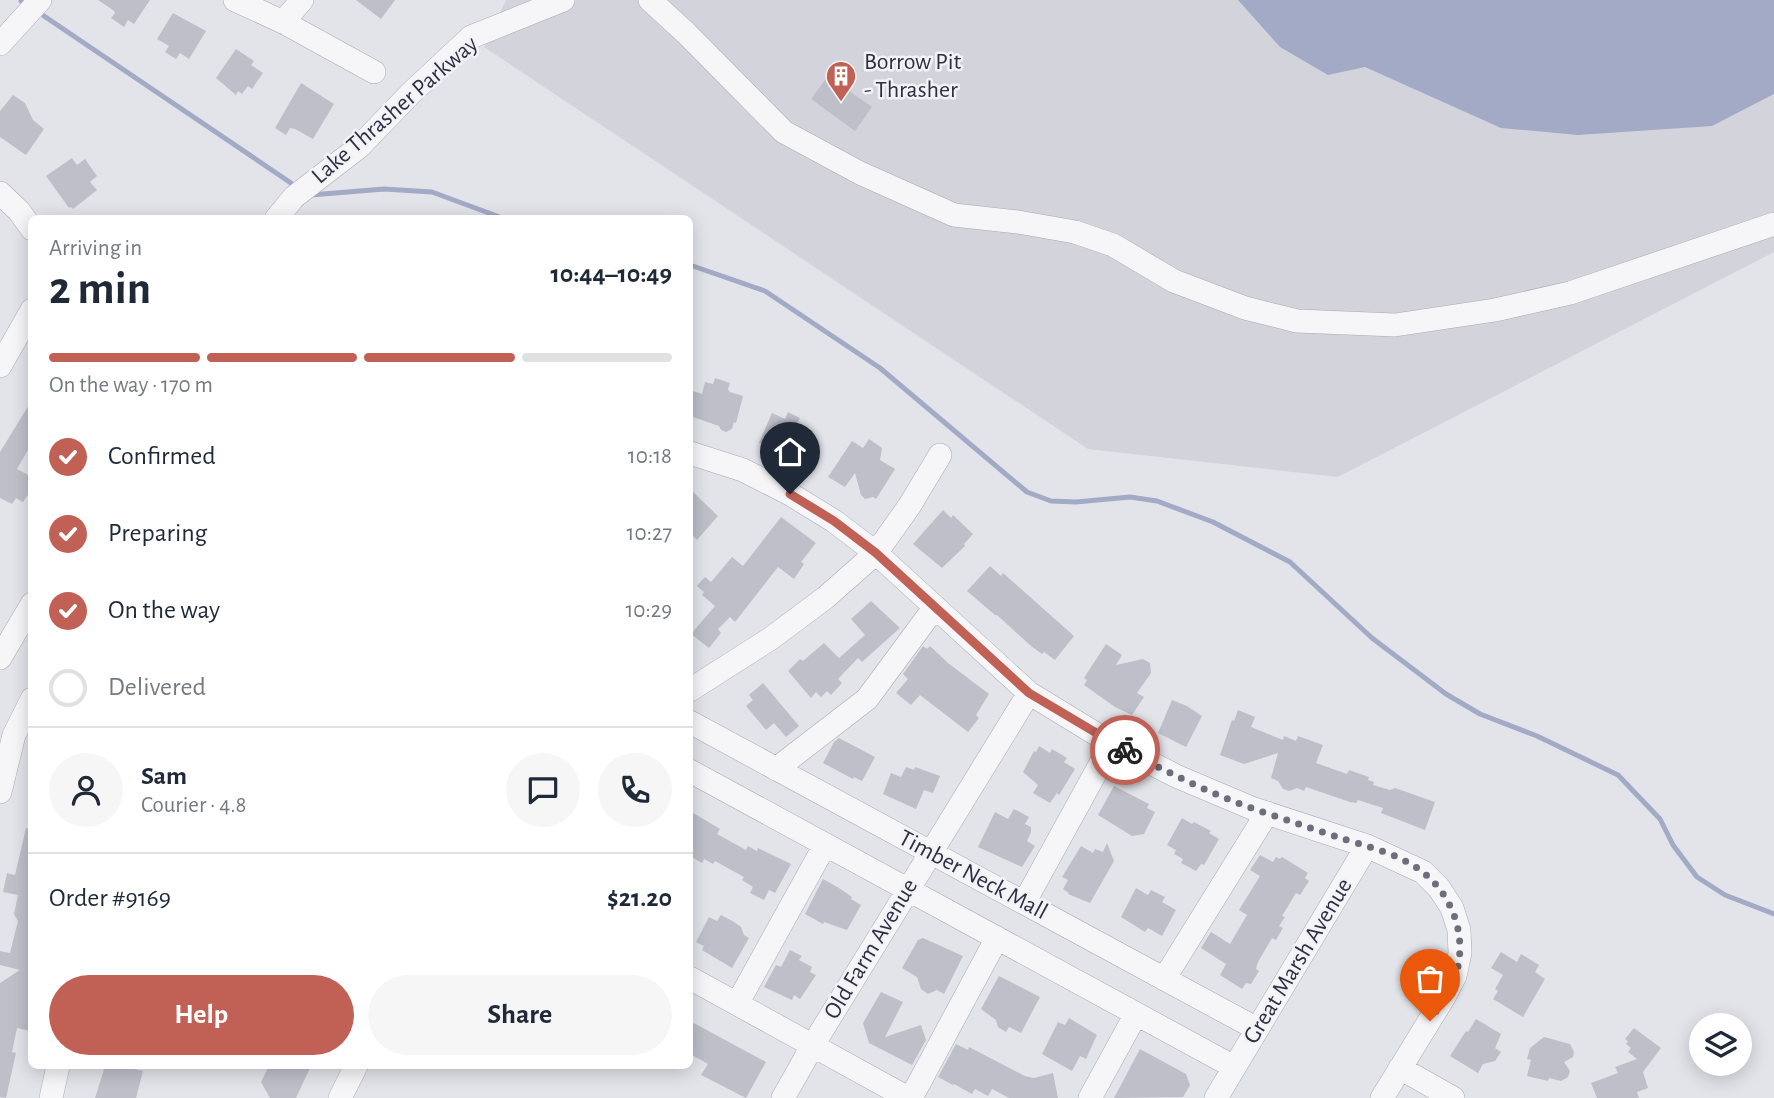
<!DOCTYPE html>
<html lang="en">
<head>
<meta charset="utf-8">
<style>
  :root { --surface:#fff; --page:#f6f6f7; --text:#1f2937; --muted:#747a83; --line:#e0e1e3; --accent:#c16156 }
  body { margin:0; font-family:"Alegreya Sans",sans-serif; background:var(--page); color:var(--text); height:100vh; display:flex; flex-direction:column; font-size:26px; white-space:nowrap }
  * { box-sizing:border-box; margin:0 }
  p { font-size:23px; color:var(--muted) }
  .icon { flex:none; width:38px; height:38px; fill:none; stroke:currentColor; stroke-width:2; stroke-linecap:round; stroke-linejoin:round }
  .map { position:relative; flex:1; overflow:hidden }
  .drawer { position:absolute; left:28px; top:215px; width:665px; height:854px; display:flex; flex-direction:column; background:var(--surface); border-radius:10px; box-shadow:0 4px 18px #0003 }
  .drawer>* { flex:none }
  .tools { position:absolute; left:1689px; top:1013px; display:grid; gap:14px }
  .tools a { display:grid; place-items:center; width:63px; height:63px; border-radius:50%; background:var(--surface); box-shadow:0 4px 18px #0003; font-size:35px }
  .pin { position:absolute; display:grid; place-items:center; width:60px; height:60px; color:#fff; margin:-72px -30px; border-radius:50% 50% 50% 0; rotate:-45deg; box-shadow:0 0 7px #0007 }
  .pin .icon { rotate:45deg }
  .courier { position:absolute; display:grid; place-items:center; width:70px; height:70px; margin:-35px; border:5px solid #c16156; border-radius:50%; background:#fff; color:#222; box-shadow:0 2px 9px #0007 }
  .headline em { font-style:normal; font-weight:700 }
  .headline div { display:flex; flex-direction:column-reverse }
  .headline { display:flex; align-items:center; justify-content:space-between; height:119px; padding:0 21px }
  h1 { font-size:46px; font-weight:700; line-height:52px }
  .bar { display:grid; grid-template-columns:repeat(4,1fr); gap:10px 7px; align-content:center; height:84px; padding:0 21px }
  .bar i { height:9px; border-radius:5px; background:var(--line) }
  .bar .current { background:var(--accent) }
  .bar p { grid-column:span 4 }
  .line { display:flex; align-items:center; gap:18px; padding:0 21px; border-top:2px solid var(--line) }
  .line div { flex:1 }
  .round { display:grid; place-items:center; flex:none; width:74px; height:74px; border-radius:37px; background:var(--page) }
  ol { padding:0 21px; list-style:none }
  li { display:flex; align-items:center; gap:21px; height:77px }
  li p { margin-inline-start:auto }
  li .icon { padding:7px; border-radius:50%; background:var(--accent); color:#fff; stroke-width:4 }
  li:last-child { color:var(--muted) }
  li i { width:38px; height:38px; border:4px solid var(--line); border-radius:50% }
  .cta { display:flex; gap:14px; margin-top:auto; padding:14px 21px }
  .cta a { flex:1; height:80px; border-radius:42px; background:var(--accent); color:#fff; font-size:28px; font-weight:700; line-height:80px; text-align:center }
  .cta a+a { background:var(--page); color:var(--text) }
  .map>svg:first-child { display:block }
  .built { fill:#d2d3db }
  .water { fill:#a2aac6 }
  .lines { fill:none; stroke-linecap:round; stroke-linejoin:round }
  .stream { stroke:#a2aac6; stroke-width:5 }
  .building { fill:#bebfc9 }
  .minor-casing { stroke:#a9aab4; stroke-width:24 }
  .minor { stroke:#f6f6f8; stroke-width:23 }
  .done { stroke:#6d6e7c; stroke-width:7; stroke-dasharray:0 12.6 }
  .route { stroke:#c16156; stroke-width:9 }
  .labels { text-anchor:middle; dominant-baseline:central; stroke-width:5; stroke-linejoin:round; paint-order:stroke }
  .poi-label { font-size:24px; fill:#2d2f40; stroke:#f3f3f7; text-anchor:start }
  .street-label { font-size:24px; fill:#2d2f40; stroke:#f3f3f7 }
</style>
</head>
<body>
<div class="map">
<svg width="1774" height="1098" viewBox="0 0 1774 1098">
  <rect width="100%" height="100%" fill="#e3e4ea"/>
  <path class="built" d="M506,0H1774V252L1338,477L1088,449L484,47Z"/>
  <path class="water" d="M1238,0H1774V94L1712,126L1578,135L1501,128L1365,67L1328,75L1280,47Z"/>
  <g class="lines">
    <path class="stream" d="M21,0V1
      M44,16L291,183
      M311,195L384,189L432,192L505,219
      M690,265L765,291L880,368L1027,492L1051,501L1076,502L1130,497L1157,501L1213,522L1290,562L1372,638L1446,694L1480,714L1537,736L1618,775L1660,819L1673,845L1697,877L1725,895L1774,914"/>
  </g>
  <path class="building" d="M98,0H150L134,24L128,20L124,27L111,18L115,13L113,10Z
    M356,0H395L381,19Z
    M173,13L206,31L189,59L180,53L176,59L165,52L169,46L157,39Z
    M236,49L254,61L251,65L263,73L252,89L248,86L242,94L238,91L236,95L216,78Z
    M828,76L872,107L855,131L811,99Z
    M301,83L334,104L313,139L295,129L290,128L286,135L275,128Z
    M13,95L25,103L33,120L44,129L26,155L0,137V111Z
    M72,158L77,165L85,159L97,176L90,182L97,190L73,209L71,207L69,208L46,176Z
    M715,378L730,383L728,389L730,392L743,396L736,423L734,422L732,429L726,432L721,430L719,426L690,416V403L693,391L702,394L705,382L713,384Z
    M32,400V443L17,469L32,477V488L23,502L16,498L12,504L0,498V452Z
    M788,412L800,418L797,424L813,431L801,455L777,446L775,451L759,443L772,413L785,419Z
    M869,439L882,448L880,460L895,469L876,499L873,497L865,499L861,495L855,473L845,487L828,477L852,441L863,448Z
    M690,489L718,516L697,540L690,533Z
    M943,510L951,518L953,515L973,534L964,544L965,546L942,568L913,544Z
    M781,517L816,543L801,562L804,564L794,579L778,567L735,622L730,617L718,629L721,633L709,648L691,634L715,606L702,595L704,592L697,586L705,577L711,582L732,557L743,566Z
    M990,566L1001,576L1003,573L1074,636L1055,660L1044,652L1042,654L1031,646L997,615H995L967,591Z
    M871,601L900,628L862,662L858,658L838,679L842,683L831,695L827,691L821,697L816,692L811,698L788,671L800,659L803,661L824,643L839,658L865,635L851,619Z
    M1106,644L1122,655L1116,665L1143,659L1150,663L1151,673L1137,693L1144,697L1132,715L1115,707L1084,685L1087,680L1084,678Z
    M923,646L927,649L930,646L948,663L989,694L976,715L979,718L968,732L920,695L911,705L896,693L908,679L903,674Z
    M763,683L799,726L786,737L774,723L766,730L746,706L753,700L749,695Z
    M1172,700L1187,706L1202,716L1186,747L1158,733Z
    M1238,710L1255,717L1251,727L1283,740L1284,736L1296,741L1298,736L1323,745L1316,763L1347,774L1349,770L1369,777L1368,780L1374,782L1373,785L1390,790L1395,788L1435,802L1425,830L1381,813L1383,808L1358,800L1356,803L1350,802L1306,787L1304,791L1297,788L1289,791L1283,789L1278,781L1271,778L1278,753L1244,764L1220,755L1232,720L1234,721Z
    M839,738L875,757L862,781L854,777L853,779L823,763L834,742Z
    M1039,746L1050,753L1052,749L1067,758L1064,762L1075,769L1059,795L1057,793L1050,803L1033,793L1038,785L1023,772L1034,751L1036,752Z
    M906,767L914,770L915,767L940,776L933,793L924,790L916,809L883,794L891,773L901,777Z
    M1114,786L1149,804L1147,808L1155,812L1144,834L1132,836L1098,815Z
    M1014,809L1029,817L1025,824L1031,827V832L1027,841L1035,846L1022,867L978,847L995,812L1008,819Z
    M690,811L720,829L717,834L746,850L748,846L757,851L758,848L791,864L775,893L769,890L764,900L750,893L753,887L742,880L744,877L715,861L713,864L704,859L702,863L690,856Z
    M1182,818L1192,824L1194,822L1211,831L1209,833L1219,839L1204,865L1201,864L1196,871L1181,863L1183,859L1174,854L1176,850L1167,845Z
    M26,828L32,829V1022L30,1031L17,1028L12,1052L16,1053L6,1098L0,1097V983L20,970L0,965V951L10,953L18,921L14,914L18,895L3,892L7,873L15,875Z
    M1107,843L1114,861L1090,903L1068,894L1069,893L1063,889L1068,880L1062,877L1081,846L1093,853L1095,849L1103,852Z
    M1260,855L1273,862L1276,857L1280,859L1282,857L1308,873L1305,878L1309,881L1300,895L1296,893L1282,916L1285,917L1279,926L1283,928L1276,940L1272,938L1258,962L1256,969L1259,971L1251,984L1246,983L1242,989L1220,975L1226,964L1201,948L1211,932L1230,944L1247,915L1239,910L1260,876L1250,870Z
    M823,879L839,888L852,897L851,899L861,905L847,930L824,922L823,924L805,914Z
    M1136,888L1148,895L1151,890L1165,897L1162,902L1176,910L1162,936L1148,928L1145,932L1121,917Z
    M721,915L734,922L741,927L744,935L749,938L732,968L702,950L704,946L696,942L709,917L717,921Z
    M923,938L963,956L944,994L937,990L928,994L921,989L917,977L902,968L918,940Z
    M790,950L802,956L799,960L812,967L810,972L816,975L800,999L794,995L792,1000L764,987L776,965L781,967Z
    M1501,952L1517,962L1521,954L1539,965L1535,972L1545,979L1523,1017L1493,999L1498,991L1495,989L1503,975L1491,968Z
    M999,976L1040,997L1021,1033L1009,1027L1006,1032L998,1027L996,1020L981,1009Z
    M881,992L903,1002L885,1037L921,1025L926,1040L912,1065L869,1043L863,1023Z
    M1069,1018L1097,1035L1086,1059L1080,1056L1072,1071L1042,1054L1058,1022L1065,1025Z
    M1476,1019L1501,1034L1495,1048L1501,1052L1495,1061L1483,1064L1478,1073L1450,1056L1466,1031L1468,1032Z
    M690,1021L766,1062L746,1098L701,1075L708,1064L690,1054Z
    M1634,1028L1661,1048L1643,1072L1648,1088L1637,1092L1639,1098H1597L1591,1083L1618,1073L1615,1067L1637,1059L1628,1052L1631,1048L1626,1044L1628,1041L1625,1039Z
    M1544,1037L1570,1044L1574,1052L1573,1057L1564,1062L1570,1071L1568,1077L1561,1081L1549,1078L1548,1081L1527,1076L1531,1060L1527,1059L1530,1048Z
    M956,1044L968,1050L969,1047L1025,1076L1034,1078L1053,1073L1058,1098H1009L992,1089L988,1096L975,1089L972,1094L954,1084L953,1085L938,1077Z
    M1140,1049L1186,1074L1190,1085L1183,1097L1114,1098Z
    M105,1066H130V1068L143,1071L136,1098H95Z
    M269,1066H311L296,1098H270L261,1082Z"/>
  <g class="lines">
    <g class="minor-casing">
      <path id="minor" d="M235,0L283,22L374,72
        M650,0L686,33L784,132L860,173L954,215L1018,222L1075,232L1113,245L1174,281L1245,308L1297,321L1395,325L1495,310L1570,293L1774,224
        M283,22L302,0
        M0,44L40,0
        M0,193L19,211L32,229
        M276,219L294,197L359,147L411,93L471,37L563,0
        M0,366L32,310
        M690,453L743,470L790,494L834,521L876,553L1029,693L1101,737L1176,776L1254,809L1367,846L1423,872L1439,888L1452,908L1459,930L1460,953L1455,976L1444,997L1382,1098
        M0,658L32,604
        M690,690L770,639L825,598L876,553L910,505L940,455
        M690,722L1257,1029
        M776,769L867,699L935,607
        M690,771L1234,1067
        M0,792L14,735L32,699
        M1024,903L1112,743
        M690,978L908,1098
        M1164,979L1267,813
        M737,1004L825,845
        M1400,1068L1453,1098
        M51,1098L58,1066
        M340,1098L356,1066
        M783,1098L813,1045L1029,693
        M911,1098L997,938
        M1090,1098L1136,1014
        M1216,1098L1367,846"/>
    </g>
    <use href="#minor" class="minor"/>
  </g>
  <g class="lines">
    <path class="done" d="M1125,750C1171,774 1217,797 1266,813C1290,821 1313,829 1337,837C1365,846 1402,854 1425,874C1454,898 1467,938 1456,974C1450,991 1439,1006 1430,1021"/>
    <path class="route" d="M790,494L834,521L876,553L1029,693L1125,750"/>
  </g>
  <defs>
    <g id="building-pin" transform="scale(1.575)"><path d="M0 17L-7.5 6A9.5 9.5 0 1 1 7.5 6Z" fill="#c16156" stroke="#f3f3f7"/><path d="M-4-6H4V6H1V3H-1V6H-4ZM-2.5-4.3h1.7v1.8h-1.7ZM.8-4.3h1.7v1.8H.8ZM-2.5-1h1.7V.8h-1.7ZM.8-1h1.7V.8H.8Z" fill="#fff"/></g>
  </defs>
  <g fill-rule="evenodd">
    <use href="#building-pin" x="841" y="76"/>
  </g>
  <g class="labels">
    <g class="poi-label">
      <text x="864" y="62">Borrow Pit<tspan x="864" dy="28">- Thrasher</tspan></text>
    </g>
    <g class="street-label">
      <text transform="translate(395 110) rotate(-41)">Lake Thrasher Parkway</text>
      <text transform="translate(973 875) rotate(28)">Timber Neck Mall</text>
      <text transform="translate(871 949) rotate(-59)">Old Farm Avenue</text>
      <text transform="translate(1298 961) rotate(-59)">Great Marsh Avenue</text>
    </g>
  </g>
</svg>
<div class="tools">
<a><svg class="icon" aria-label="layers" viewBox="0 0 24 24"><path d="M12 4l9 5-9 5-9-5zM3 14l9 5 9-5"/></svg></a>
</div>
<div class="pin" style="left:1430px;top:1021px;background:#ea580c"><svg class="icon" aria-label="bag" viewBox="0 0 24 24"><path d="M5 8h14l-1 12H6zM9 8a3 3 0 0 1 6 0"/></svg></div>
<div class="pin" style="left:790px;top:494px;background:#1f2937"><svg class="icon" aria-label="home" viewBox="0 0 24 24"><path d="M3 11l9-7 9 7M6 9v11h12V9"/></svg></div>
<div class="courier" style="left:1125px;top:750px"><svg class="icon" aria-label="bike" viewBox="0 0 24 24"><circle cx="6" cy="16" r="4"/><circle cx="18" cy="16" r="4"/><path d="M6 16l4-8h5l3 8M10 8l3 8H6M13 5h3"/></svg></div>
<section class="drawer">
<div class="headline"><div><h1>2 min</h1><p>Arriving in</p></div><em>10:44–10:49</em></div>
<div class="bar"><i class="current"></i><i class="current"></i><i class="current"></i><i></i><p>On the way · 170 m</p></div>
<ol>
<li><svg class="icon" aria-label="check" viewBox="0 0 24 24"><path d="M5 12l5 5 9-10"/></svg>Confirmed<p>10:18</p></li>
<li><svg class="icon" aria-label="check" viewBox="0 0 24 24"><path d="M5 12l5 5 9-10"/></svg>Preparing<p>10:27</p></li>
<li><svg class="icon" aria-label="check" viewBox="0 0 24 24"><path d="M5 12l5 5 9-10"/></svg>On the way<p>10:29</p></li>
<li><i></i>Delivered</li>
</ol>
<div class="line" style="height:126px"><a class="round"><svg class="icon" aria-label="person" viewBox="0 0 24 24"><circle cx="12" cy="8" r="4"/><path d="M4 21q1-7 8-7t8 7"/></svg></a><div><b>Sam</b><p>Courier · 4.8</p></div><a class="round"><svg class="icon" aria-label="chat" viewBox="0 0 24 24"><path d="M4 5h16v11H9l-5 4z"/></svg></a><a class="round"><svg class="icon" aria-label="phone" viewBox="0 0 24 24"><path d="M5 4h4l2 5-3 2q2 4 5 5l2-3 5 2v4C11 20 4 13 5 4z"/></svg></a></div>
<div class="line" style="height:91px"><div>Order #9169</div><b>$21.20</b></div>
<div class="cta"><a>Help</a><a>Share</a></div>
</section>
</div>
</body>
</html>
